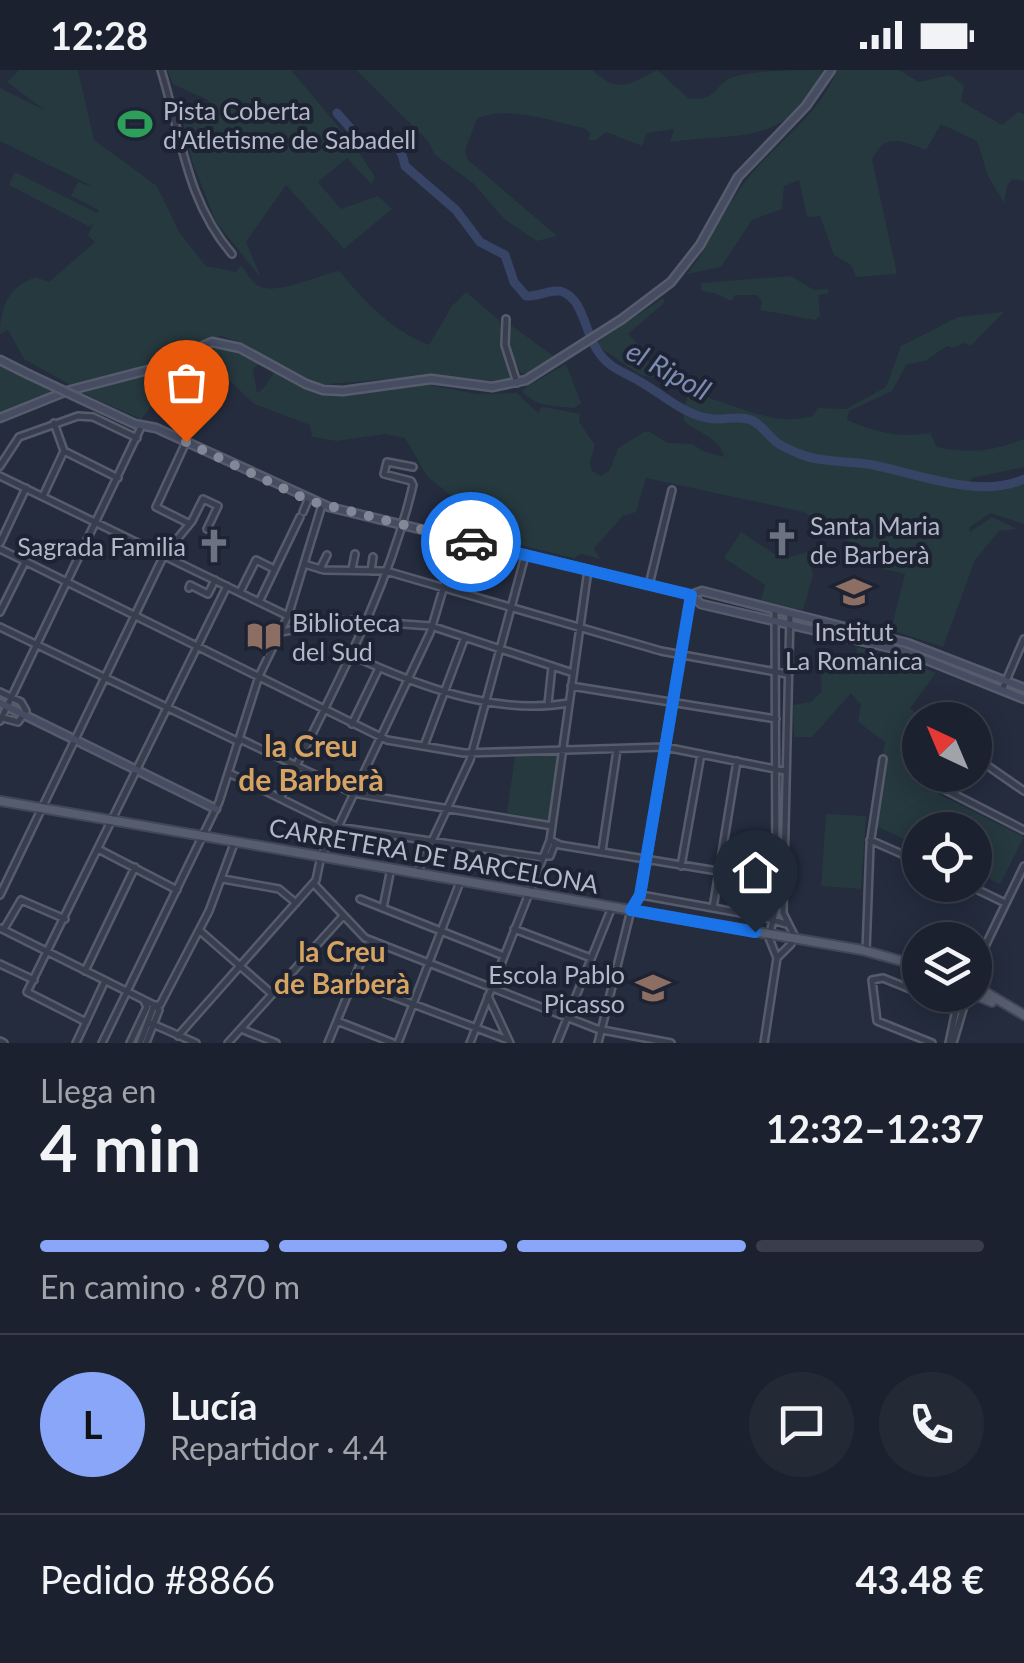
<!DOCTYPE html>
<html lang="es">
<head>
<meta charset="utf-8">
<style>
  :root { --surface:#1b212e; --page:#242936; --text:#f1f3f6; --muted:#a0a3aa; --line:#393e4a; --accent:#89a6f9 }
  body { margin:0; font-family:Lato,sans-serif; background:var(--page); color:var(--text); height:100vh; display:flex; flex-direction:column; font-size:38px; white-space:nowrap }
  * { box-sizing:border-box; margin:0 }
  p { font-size:32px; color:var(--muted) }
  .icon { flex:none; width:55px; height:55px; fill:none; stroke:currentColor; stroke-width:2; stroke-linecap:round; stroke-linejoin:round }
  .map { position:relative; height:973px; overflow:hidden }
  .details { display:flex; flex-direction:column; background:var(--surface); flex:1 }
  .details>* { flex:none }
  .needle { width:65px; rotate:316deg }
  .tools { position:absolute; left:902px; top:632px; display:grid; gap:20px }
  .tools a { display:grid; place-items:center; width:90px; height:90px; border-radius:50%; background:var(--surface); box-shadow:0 5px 25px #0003,0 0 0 2px var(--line); font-size:50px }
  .pin { position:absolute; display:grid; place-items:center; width:85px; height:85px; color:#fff; margin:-102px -42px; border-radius:50% 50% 50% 0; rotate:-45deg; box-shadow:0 0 10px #0007 }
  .pin .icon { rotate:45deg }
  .courier { position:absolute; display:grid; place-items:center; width:100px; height:100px; margin:-50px; border:8px solid #1a73e8; border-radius:50%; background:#fff; color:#222; box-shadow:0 2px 12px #0007 }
  .head em { font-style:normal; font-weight:700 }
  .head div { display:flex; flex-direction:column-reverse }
  .head { display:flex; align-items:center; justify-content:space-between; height:170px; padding:0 40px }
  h1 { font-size:65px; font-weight:700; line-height:75px }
  .bar { display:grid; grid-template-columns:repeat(4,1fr); gap:15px 10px; align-content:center; height:120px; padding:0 40px }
  .bar i { height:12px; border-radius:8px; background:var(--line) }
  .bar .selected { background:var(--accent) }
  .bar p { grid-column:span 4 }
  .line { display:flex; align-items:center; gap:25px; padding:0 40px; border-top:2px solid var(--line) }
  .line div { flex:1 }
  .round { display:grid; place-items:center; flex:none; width:105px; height:105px; border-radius:52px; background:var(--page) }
  .status { display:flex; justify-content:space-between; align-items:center; height:70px; padding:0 50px; background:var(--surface); direction:ltr }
  .status svg { height:28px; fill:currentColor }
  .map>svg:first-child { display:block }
  .green { fill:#26393f }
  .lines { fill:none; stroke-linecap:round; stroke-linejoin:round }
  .river { stroke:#374465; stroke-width:9 }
  .street-casing { stroke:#565c6c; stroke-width:10 }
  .secondary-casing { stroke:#565c6c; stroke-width:11 }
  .primary-casing { stroke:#414757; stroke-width:12 }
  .street { stroke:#383e4e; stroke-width:5 }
  .secondary { stroke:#464c61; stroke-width:6 }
  .primary { stroke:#565d6e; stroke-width:8 }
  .secondary-bridge-casing { stroke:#565c6c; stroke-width:11; stroke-linecap:butt }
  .secondary-bridge { stroke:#464c61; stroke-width:6 }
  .done { stroke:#828898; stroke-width:10; stroke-dasharray:0 18 }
  .route { stroke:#1a73e8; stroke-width:12 }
  .labels { text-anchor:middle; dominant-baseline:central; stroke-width:8; stroke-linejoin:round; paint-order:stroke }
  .poi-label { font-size:25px; fill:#b4b9c9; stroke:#1d2333; text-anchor:start }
  .street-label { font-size:25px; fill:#b4b9c9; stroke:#1d2333 }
  .water-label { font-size:28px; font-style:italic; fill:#7b8bb1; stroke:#1d2333 }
  .neighbourhood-label { font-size:28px; font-weight:bold; fill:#d6a362; stroke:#1d2333 }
  .quarter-label { font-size:30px; font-weight:bold; fill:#d6a362; stroke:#1d2333 }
</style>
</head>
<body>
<div class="status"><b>12:28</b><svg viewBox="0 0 49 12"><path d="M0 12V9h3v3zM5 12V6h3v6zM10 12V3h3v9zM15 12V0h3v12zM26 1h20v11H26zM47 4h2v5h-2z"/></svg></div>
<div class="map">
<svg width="1024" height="973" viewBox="0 0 1024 973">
  <rect width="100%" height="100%" fill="#242c3e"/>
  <path class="green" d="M19,0H78L94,70L157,116L179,162L206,196L236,202L241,195C246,201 251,211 257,215C276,227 320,204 339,201C365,232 391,260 429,275L452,236L466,222L499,250L510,308L491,314L435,305L318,315L237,271L221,266L195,273L134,300L72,316L24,289L8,260L0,264C0,237 9,216 36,207L49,212L95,172L88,165L94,152L90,157L9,115L15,102L97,143L99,140L71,126L78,112L94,117L0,71V18L46,41L7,12Z
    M167,0H291L357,79L375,107L371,114L347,88L318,112L341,139L378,126L392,139L344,179L286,115L246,172L261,208L216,152L192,91L183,52L213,39L208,30L173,14Z
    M356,0H592C618,24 629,15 657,0L688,28C718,33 714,12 736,6C764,0 793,0 823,0C786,78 741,62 670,72L674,59L647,63L642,76L606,62L596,70H587L591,64L584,58C553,52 506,34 477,49L465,80L467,89L557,166L537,171L504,149L474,114L435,85L428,71Z
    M837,0H899L919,12L950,5L964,16L961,31L1002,55L1018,42L1024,44V111L1012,109L1007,116L1004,133L988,106L977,71L941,54L926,80C901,71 884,62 872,90L897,204L856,207L851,195L834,185L820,146L807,147L799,110L784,116L782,139L752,150L721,197L687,204C711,174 724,136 749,107C778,71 820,44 837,0Z
    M791,206L814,220L828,219L829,223L818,225L820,246L815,250L760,240L762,232L757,225H735L731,231L714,223L701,221V213Z
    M663,228L665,232L628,264L648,284V290L666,310L640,305L595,274Z
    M1004,242L971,276L965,273L952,278L947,276L925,291L907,294L892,321L849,341L847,350C872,361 902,369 930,363L937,377C971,384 991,381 1024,369V397L972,408L967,416L1024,414V454L990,443L969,458L970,462L992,447L1017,459L999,461L975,490L943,577L891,560L905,504L883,499L886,482L851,473L804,442L646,408L636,442L623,446L594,478L600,489L581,484L574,488L494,469L480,460L448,423L427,406L405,368L385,364L337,371L312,367L310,355L254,334L231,312L212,303L207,311H168C153,321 154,339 141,349L80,322L157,301L209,276L229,277L259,294L253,299L257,323L264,318L274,302L303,318L329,325L420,313L477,324L517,323L539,344L540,338L544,337L580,344L579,352L595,375L590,392L591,400L601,406L610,400L618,378L644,362H650L667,373L692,374L703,381L724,387C721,368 697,363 684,351L683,339L689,324C730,329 770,359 812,346L818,338L846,339L886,317L901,276L958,247Z
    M505,256H512L555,287L528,304L521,303L509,281Z
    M566,294L581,333L574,338C555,336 535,337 522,321L526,317Z
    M0,296L54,321L0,346Z
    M741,462L782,489L807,482L813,505L803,540L761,530L765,515L724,488Z
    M856,577L901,588L936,603L910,638L924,650H920V705H940L931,720L1024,767L1000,814L975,802V760H920V777L876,756L871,736L885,672L858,652L861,635L851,623L812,667H794L793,635L811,632L822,621L820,597L845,605L859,595Z
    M515,686H559L551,751L507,743Z
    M826,744L866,746L861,819L821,816Z"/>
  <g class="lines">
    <path class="river" d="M337,43L365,75L383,67C397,72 403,83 405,96L456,140L480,172L505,185L514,212L526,226C537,227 554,218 563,222C589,233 582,275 612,296C620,302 630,305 639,311C663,324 684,346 713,349C725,350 738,345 751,350C763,355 769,368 779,374C785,378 793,381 800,384C818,392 847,391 867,394C914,402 978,430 1024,409"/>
    <g class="street-casing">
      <path id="street" d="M161,0C181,64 186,131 232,184
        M506,249L505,275L517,313
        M186,372L156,437L188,453
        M64,381L118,408
        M0,396L19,367L78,346L93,347L137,368
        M0,406L288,546
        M43,426L64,381L54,353
        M303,442L308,430
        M0,473L26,418
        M0,479L387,670L464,683L665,677L785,701
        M304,494L324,500L386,501L661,581L787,604
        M320,499L327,485
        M352,499L355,484
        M371,501L373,487
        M649,515L672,420
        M189,518L190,515L208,524L215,510
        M240,522L256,490L274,499
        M259,532L300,447
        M0,542L25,492
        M0,557L239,672
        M281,562L346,550L431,556L573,603
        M351,585C416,615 495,646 569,633
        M571,616L776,649
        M1002,620L1024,569
        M0,622L21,632L26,641L18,652L3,648
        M548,634L552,596
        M0,651L142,355
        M352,654L379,598
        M240,669L353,723L552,756
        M424,676L465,567
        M975,687L1024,721
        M229,703L338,757L543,788
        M946,705L938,716L1024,760
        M281,727C330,625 387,526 413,415L411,411L384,404L387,392L413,397
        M550,770L560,775L778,811
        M870,770L920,792
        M98,779L177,820
        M602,781L617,680
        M544,786H550L555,773
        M681,796L701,684
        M417,803L470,690L525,486
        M223,809L279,819L296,833
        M314,814L365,868L597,959L671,973
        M968,815L1005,833
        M0,825L164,485L192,451L203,429L218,436L207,459
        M641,825L763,847L786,854
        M360,829L504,886
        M383,838L391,798
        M713,838L737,691
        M0,858L154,935
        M4,859L21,830L65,849
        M514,859L591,888
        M199,860L272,924
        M866,881L870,775L883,689
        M777,888L791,874L794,865L783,843L790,544
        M0,894L34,910
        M975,897L1024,796
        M85,901L135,797
        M352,911L508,970
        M920,923L883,908L872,910L877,951L932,973
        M926,925L958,938
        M488,926L510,973
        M337,951L393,973
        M86,952L27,922L227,516
        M241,959L276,973
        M178,966L316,810L321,786L338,757L430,563L458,469
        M0,971L4,973
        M76,973L104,913
        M102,973L219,732L259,606L288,546L322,435
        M130,973L147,937L144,931
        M140,973L148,952
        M146,973L159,940L154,935
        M196,973L148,952L154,935H160L209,841L235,771
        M228,973L343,846
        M328,973L370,870
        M398,973L460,812
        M470,973L550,770L588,500
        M557,973L612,837
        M598,973L631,840L641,825L691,525
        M764,973L777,888L769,868L775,841L776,811L775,541
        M949,973L959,925
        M953,973L967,926"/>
    </g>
    <g class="secondary-casing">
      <path id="secondary" d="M0,290L28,304
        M81,329L135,354L156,358L329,437L691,525L701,534L904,581L1024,629
        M0,348L67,321L148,300L212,272L240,278L306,314L323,320L343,321L431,309L492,317L526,310L622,249L671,212L700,175L738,107L806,36L831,0
        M691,525L702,521L907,573L1024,618
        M0,633L216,739"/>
    </g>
    <g class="primary-casing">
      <path id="primary" d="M0,731L862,880L920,896
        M975,916L1024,945
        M963,925H969
        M975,925L992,932"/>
    </g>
    <use href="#street" class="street"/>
    <use href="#secondary" class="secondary"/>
    <use href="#primary" class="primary"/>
    <g class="secondary-bridge-casing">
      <path id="secondary-bridge" d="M28,304L81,329"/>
    </g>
    <use href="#secondary-bridge" class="secondary-bridge"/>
  </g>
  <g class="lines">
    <path class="done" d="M186,372L310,431L471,472"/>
    <path class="route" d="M471,472L691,525L640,825L631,840L755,862"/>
  </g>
  <defs>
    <g id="stadium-bare" transform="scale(2.7)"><path d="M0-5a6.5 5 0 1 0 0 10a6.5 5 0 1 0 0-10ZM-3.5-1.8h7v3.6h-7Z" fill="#2e9e5b" stroke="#1d2333" stroke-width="2.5" paint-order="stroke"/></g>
    <g id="church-bare" transform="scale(2.7)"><path d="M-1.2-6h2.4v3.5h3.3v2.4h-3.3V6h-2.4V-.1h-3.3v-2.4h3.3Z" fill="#6b7280" stroke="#1d2333" stroke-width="2.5" paint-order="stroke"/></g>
    <g id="school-bare" transform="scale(2.7)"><path d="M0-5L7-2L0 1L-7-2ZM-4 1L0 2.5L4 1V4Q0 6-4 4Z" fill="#8d6e63" stroke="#1d2333" stroke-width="2.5" paint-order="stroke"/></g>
    <g id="library-bare" transform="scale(2.7)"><path d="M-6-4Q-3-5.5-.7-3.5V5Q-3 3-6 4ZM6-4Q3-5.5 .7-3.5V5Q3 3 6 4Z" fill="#8d6e63" stroke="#1d2333" stroke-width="2.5" paint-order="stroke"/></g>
  </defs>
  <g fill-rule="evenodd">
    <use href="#stadium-bare" x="135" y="54"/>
    <use href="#church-bare" x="782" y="469"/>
    <use href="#church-bare" x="214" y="476"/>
    <use href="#school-bare" x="854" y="522"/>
    <use href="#library-bare" x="264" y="566"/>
    <use href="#school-bare" x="653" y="918"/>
  </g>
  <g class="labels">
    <g class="poi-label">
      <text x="163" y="40">Pista Coberta<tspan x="163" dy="29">d'Atletisme de Sabadell</tspan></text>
      <text x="810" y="455">Santa Maria<tspan x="810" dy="29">de Barberà</tspan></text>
      <text x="186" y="476" text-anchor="end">Sagrada Familia</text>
      <text x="292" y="552">Biblioteca<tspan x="292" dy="29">del Sud</tspan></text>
      <text x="854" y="561" text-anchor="middle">Institut<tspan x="854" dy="29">La Romànica</tspan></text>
      <text x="625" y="904" text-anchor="end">Escola Pablo<tspan x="625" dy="29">Picasso</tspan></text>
    </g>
    <g class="street-label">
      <text transform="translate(434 785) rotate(10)">CARRETERA DE BARCELONA</text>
    </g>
    <g class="water-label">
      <text transform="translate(669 300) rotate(29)">el Ripoll</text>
    </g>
    <g class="neighbourhood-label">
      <text x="342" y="881">la Creu<tspan x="342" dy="32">de Barberà</tspan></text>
    </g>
    <g class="quarter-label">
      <text x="311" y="675">la Creu<tspan x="311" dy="34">de Barberà</tspan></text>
    </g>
  </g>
</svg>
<div class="tools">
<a><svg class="needle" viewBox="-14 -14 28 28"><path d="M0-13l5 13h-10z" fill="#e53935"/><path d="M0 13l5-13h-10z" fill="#a0a3aa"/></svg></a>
<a><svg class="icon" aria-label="locate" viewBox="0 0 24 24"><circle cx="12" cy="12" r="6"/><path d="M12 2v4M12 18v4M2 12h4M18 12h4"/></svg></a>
<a><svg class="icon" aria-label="layers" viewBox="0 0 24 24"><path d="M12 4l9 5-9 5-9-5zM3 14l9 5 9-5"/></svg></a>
</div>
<div class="pin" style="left:186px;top:372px;background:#ea580c"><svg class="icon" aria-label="bag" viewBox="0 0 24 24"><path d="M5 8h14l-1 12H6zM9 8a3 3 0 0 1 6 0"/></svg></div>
<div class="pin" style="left:755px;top:862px;background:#1f2937"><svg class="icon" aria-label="home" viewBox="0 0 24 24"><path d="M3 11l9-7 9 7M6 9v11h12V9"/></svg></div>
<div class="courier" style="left:471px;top:472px"><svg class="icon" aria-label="car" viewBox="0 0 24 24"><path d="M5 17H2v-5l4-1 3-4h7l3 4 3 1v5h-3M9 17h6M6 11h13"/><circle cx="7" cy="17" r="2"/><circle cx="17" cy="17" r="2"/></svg></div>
</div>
<section class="details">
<div class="head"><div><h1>4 min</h1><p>Llega en</p></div><em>12:32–12:37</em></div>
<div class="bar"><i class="selected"></i><i class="selected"></i><i class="selected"></i><i></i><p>En camino · 870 m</p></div>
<div class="line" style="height:180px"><b class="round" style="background:var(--accent);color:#111">L</b><div><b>Lucía</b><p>Repartidor · 4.4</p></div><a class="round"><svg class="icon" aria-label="chat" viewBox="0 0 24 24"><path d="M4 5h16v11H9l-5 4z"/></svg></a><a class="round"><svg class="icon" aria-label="phone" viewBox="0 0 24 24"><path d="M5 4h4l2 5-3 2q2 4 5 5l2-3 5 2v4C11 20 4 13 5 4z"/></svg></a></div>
<div class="line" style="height:130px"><div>Pedido #8866</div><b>43.48 €</b></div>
</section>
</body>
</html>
